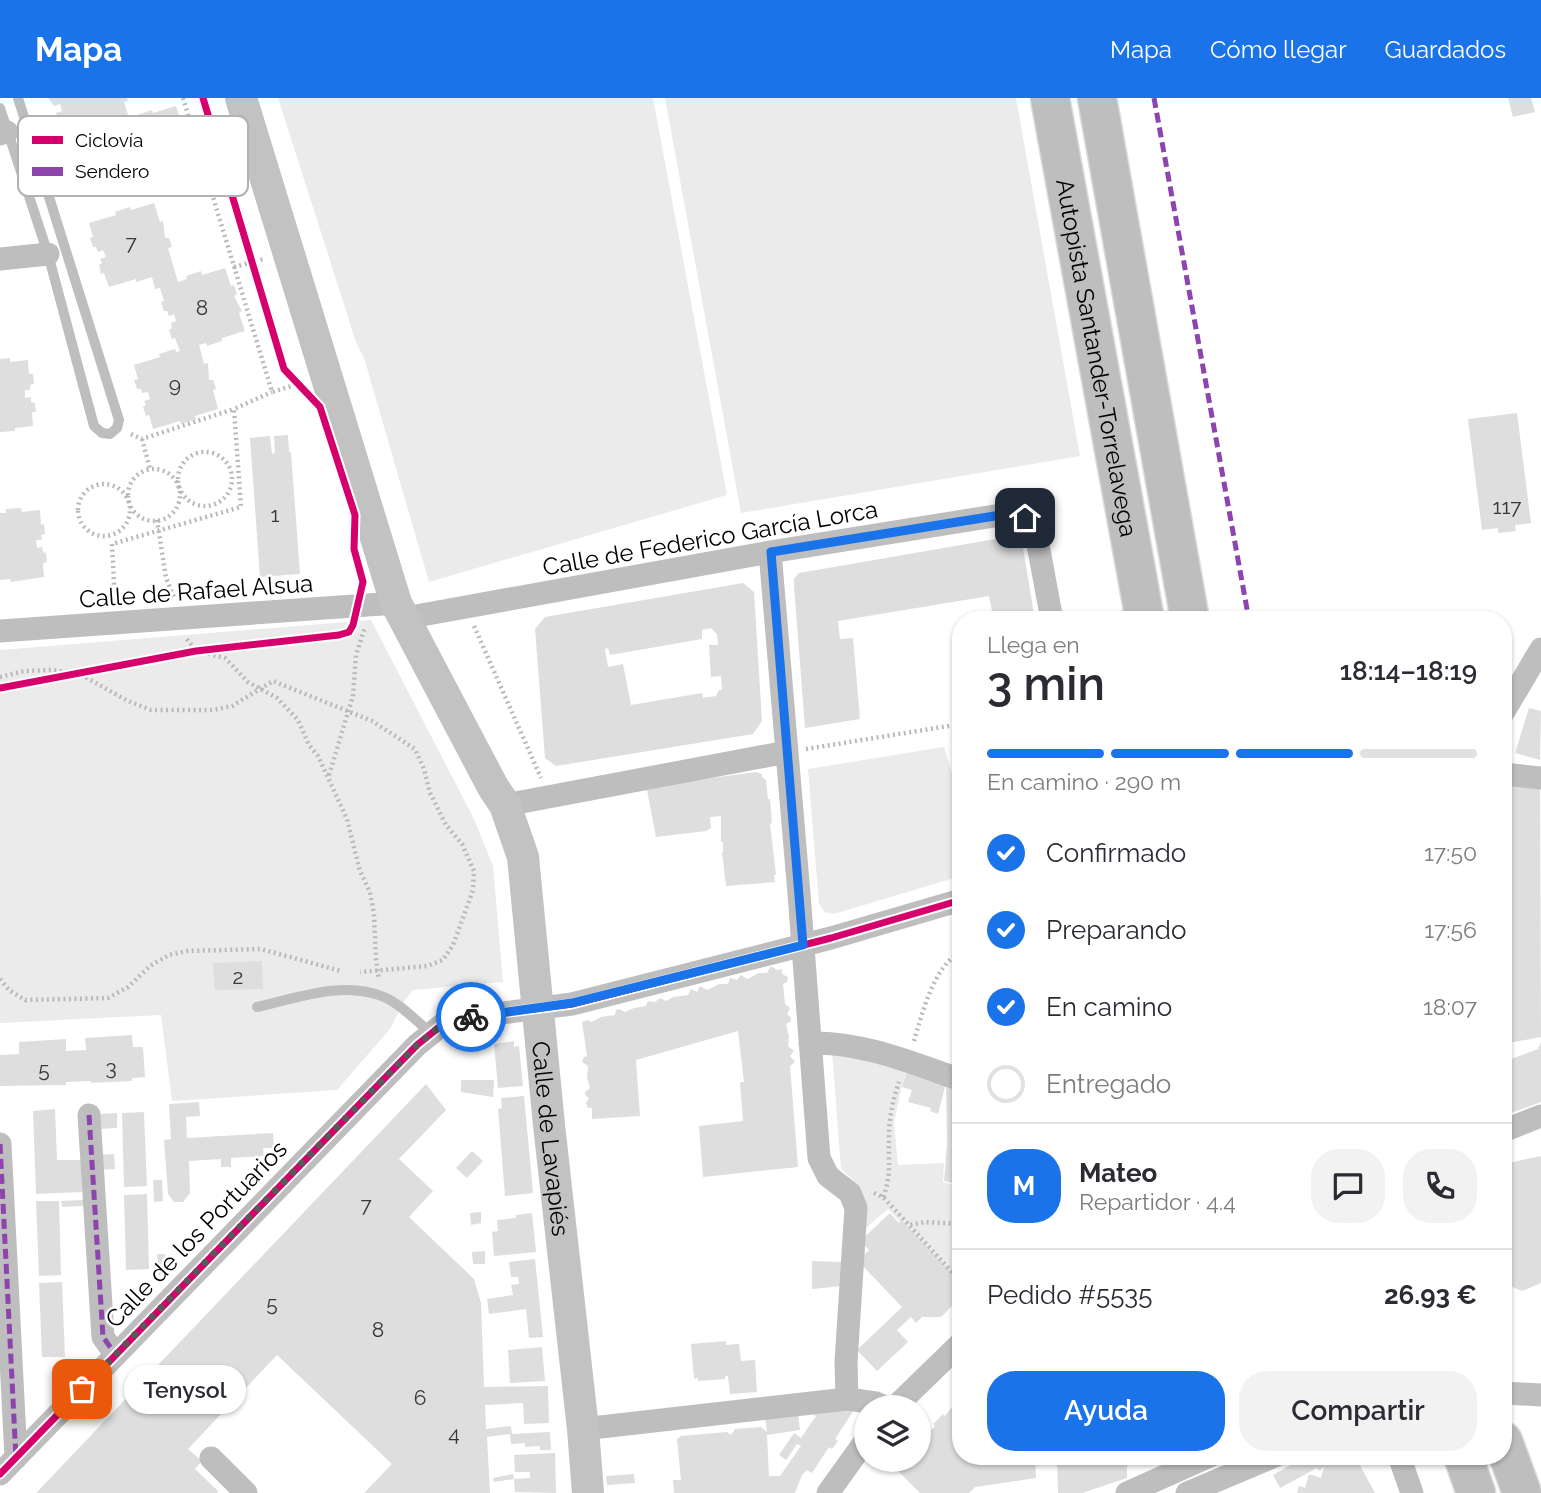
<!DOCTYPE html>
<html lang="es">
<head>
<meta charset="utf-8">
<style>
  :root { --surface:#fff; --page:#f2f2f3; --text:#2b2b33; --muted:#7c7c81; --line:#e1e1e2; --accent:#1a73e8 }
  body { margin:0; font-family:Raleway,sans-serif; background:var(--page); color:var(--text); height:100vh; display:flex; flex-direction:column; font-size:26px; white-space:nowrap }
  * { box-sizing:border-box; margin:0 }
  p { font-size:23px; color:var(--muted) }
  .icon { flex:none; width:38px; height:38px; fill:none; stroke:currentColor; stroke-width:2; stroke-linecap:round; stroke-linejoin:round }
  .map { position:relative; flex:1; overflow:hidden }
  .side { position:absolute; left:952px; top:513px; width:560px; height:854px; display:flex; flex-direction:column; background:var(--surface); border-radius:28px; box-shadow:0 2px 5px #0004 }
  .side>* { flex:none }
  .buttons { position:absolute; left:854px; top:1297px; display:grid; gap:14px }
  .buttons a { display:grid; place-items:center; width:77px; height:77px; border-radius:50%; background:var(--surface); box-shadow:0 2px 5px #0004; font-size:35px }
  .pin { position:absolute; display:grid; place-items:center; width:60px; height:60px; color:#fff; margin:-30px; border-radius:14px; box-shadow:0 4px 10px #0006 }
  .courier { position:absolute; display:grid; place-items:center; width:70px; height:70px; margin:-35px; border:5px solid #1a73e8; border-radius:50%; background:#fff; color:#222; box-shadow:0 2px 9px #0007 }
  .bubble { position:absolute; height:49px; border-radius:24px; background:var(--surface); box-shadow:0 2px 5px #0004; font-size:23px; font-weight:600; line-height:49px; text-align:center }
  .overview em { font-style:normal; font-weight:600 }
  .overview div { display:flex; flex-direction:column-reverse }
  .overview { display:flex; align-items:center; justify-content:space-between; height:119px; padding:0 35px }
  h1 { font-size:46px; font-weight:600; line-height:52px }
  .bar { display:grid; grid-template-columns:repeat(4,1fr); gap:10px 7px; align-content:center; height:84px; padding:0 35px }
  .bar i { height:9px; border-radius:5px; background:var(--line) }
  .bar .current { background:var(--accent) }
  .bar p { grid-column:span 4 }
  .line { display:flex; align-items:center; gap:18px; padding:0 35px; border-top:2px solid var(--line) }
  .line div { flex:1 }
  .round { display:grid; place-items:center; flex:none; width:74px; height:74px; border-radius:28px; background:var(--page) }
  ol { padding:0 35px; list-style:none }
  li { display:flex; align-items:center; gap:21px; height:77px }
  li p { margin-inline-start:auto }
  li .icon { padding:7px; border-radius:50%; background:var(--accent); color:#fff; stroke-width:4 }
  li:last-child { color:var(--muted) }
  li i { width:38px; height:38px; border:4px solid var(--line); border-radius:50% }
  .cta { display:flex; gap:14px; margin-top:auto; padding:14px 35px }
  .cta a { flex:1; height:80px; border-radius:28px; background:var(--accent); color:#fff; font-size:28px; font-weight:600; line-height:80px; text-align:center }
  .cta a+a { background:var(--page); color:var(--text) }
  header { display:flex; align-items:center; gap:42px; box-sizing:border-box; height:98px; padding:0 35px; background:var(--accent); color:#fff }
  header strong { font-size:33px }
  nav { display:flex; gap:38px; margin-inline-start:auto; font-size:24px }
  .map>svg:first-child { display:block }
  .green { fill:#ebebeb }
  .building { fill:#dedede; fill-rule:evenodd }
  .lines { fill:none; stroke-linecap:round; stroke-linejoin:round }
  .motorway-casing { stroke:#dbdbdb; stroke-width:41 }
  .path { stroke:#b9b9b9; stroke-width:4.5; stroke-dasharray:2 3.5; stroke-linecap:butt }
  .service { stroke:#bebebe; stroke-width:10 }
  .minor { stroke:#bebebe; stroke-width:23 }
  .secondary { stroke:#c2c2c2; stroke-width:32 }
  .motorway { stroke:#bebebe; stroke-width:38 }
  .quiet { stroke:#8e44ad; stroke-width:5; stroke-dasharray:10 5; stroke-linecap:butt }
  .cycleway-casing { stroke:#fff; stroke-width:11 }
  .cycleway { stroke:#d6006c; stroke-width:7 }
  .done { stroke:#595959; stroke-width:7; stroke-dasharray:0 12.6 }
  .route { stroke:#1a73e8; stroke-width:9 }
  .labels { text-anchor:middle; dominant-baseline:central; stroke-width:5; stroke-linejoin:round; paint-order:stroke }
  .number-label { font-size:21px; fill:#383838 }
  .street-label { font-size:24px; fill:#000; stroke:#fff }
  .key { fill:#fff; stroke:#b2b2b2; stroke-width:2 }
  .key-label { font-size:19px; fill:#000 }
</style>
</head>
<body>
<header>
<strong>Mapa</strong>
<nav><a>Mapa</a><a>Cómo llegar</a><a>Guardados</a></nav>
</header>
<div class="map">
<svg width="1541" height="1395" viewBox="0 0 1541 1395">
  <rect width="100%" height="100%" fill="#fff"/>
  <path class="green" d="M278,0H653L727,397L429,484L364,260L356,244Z
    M665,0H1016L1080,358L741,415Z
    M371,522L474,721L493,768L503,884L413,892L403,905L390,931L337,992L172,1003L161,917L0,925V552Z
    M944,649L961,706V778L834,816L824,814L819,805L808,671Z
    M832,953L906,971L894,1024L898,1067L944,1065L943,1084L961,1089V1188L888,1111L866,1130C867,1099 865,1091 841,1071Z"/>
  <path class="building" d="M48,0H127L128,3L124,4L130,23L137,20V17L152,12L153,15L176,8L182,27L185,26L188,35L185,37L187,43H191L193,52L190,53L196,72L173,79L174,82L158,87L157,84L131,92L127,78L123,80L120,71L123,69L122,64L127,62L125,55L120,57L118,52H115L112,43L115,42L111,29L107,30L108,33L93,38L92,35L65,43L61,29L57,31L55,22L58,20L56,15L62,13L60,6L54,8Z
    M1508,0H1531L1535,14L1513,19Z
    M154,105L160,124L163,123L165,140H169L172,149L168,150L178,184L187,181L186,178L201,173L202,177L225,170L231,188L234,187L237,196L234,198L242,213L239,215L245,233L222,240V243L207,248L206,245L199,247L204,266L208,265L209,282H213L216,291L213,292L218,311L195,318L196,321L181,326L180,323L153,331L149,317L146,318L143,309L146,307L144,303L150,301L148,294L142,295L141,291H137L134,282L138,281L134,267L160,259L159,256L175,251L176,254L180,253L175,240L172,241L169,232L172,230L171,225L176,223L174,216L169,218L167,213H164L161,204L164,203L160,190L155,191L152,179L136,184V181L109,189L104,175L101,176L99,167L102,165L100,161L106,159L103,152L98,154L96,149H93L90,140L93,139L89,125L116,117L115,114L130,109L131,112Z
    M10,260V264L28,262L29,276H33L34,286L30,287V292H25V300L31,299V304L35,305L36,314H32L33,328L15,330V333L0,334V261Z
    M1517,315L1531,425L1515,427L1516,433L1498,435V430L1482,432L1468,321Z
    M288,337L289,354H291L300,476L260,479L250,340L270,338L272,356L275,355L274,338Z
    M21,410L22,414L40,412L41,427L44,426L45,436L41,437L42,442H36L37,450L42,449L43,454L46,455L47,464L43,465L44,479L11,484L10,481L0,482V415H6V411Z
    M1007,439L1016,440L1023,450L1035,522H981L993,518L989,498L838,523L840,541L853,540L860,621L805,630L794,488V481L799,475Z
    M743,485L754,494L762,623L753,636L556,668L545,660L535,531L545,519ZM711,530L717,536L718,547H709L711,579L721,578L722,592H719L716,598L703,600L702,595L631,607L623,566L608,569L605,551L608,550L610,557L702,541V532Z
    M1529,610L1541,613L1540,662L1515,655Z
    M756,674L762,676V679L766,682L768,701H770L772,725L770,726L776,777H774L775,784L726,788L722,754H723V744H721V718L710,719L711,730L706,733L656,739L647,692L667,688V686Z
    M1540,684L1541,939L1503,946V693L1506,692V689Z
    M262,863L263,891L215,892L213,865Z
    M771,868L777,872L782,871V876L788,879L787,884L783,886L785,906L790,910L787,916L791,920V923L786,926L789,939L788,948L794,953L790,958L795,964L790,968L798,1069L703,1079L699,1028L743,1023L740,984H744L738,933L636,962L640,1018L592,1021V1010H588L586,1005L589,1000L586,998L585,994L590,990L587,980L588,968L582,964L584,959L587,958L582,924L588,922L591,924L601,919L615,917L616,912L619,911L625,914L634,910L646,908L648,903L655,904L660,900L666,903L673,899L688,897L691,891L697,894L700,888L707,892L719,886H728L730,880L737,882L741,877L747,881L759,875H767Z
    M132,937L133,949H143L145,979L132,980V983L91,985V983L66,984V987L0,988V957L19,956V944L66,941V953L86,952L85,940Z
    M514,943V949L519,948L523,988L498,990L494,946Z
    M1541,944V1004L1503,1018V962L1506,963L1538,951Z
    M906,975L946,985L938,1016L930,1013L931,1010L908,1004L912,992L902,989Z
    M461,982H494L493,999L461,994Z
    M946,985L961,992V1087L944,1083L947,1046Z
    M426,986L446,1012L399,1061L433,1093L409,1119L474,1181L481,1205L484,1289L548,1288L549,1325L524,1326L523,1305L485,1307L486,1331L511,1328L512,1336L550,1334L551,1352H540V1348L525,1349V1345L511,1346L510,1336L487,1339L490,1395H364L392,1366L277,1257L188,1351L202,1363L195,1371L218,1393L217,1395H36Z
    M524,998L533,1095L505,1098L498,1011L502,1010L501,1000Z
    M199,1004L200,1018L186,1019L187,1040L273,1035L274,1050H263L264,1058L231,1060V1069H221V1061L189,1063L190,1095L183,1104H174L168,1096L164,1042L171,1041L169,1006Z
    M55,1011L57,1062H81L82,1094L36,1096L33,1013Z
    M144,1014L147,1088L124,1089L122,1015Z
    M117,1015V1030L98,1031V1016Z
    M472,1053L483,1063L467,1080L456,1070Z
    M114,1056L115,1071L98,1072L97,1057Z
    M1541,1058V1185L1522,1193L1508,1187L1503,1176V1066Z
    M153,1082H162L163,1103L154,1104Z
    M147,1096L149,1171L126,1172L124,1097Z
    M83,1102V1108L62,1109L61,1103Z
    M36,1103H59L61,1177L39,1178Z
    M481,1114V1125L471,1127L470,1115Z
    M532,1115L536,1154L494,1158L492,1134L498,1133L497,1122L516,1120V1117Z
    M890,1115L899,1125L901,1122L956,1179L952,1183L956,1188L955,1205L941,1219H922L916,1225L911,1219L897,1232L908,1244L877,1273L857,1252L902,1209L858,1163L869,1152L860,1143Z
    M485,1153V1166H473L472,1154Z
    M157,1156H165L166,1171L159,1178Z
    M535,1161L543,1239L529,1240L526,1211L489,1216L487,1201L513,1197L511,1187L519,1186L518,1179H511L509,1164Z
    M812,1163L842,1164V1188L812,1191Z
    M62,1184L65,1259H42L39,1185Z
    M726,1243V1247L739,1246L741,1263L755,1262L757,1294L730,1296L728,1278H725V1281L698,1283V1280L694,1281L691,1246Z
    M542,1249L545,1283L510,1285L508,1252Z
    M958,1301L961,1303V1358H1035L1036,1380L975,1389L969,1395H920L894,1369L902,1362H919V1340L924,1335H928L935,1328L933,1326L943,1316L945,1318Z
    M849,1309L854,1312L835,1341L838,1343L832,1351L829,1349L812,1375L807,1372L802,1377L795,1395H674L673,1382H681L677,1341L681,1338L727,1334L731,1337L735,1331L761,1329L767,1334L765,1320L798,1315L800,1332L767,1337L769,1378H780L801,1348L797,1346L786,1362L779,1357L794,1335L801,1340L816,1318L810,1314Z
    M555,1355L556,1395L515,1394L514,1381L494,1384L493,1380L513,1376L514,1381L530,1380V1374H515L514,1357Z
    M1057,1358H1151L1127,1367V1380L1082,1395H1058Z
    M1307,1358H1355L1375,1395H1297L1299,1388L1305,1390L1309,1376L1321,1380L1324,1369L1319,1373L1317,1370L1280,1390L1273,1377Z
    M634,1376L635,1385L607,1387L606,1378Z"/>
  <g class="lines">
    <g class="motorway-casing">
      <g id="motorway">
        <path id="s2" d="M1050,0L1145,522"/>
        <path d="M1097,0L1190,522"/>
        <path d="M1503,1343L1522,1395"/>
        <path d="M1463,1358L1476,1395"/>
      </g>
    </g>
    <path class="path" d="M183,0L272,294L302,285
      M234,169L264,161
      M131,336L142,341L234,311
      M142,341L150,371
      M178 381a27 27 0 1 1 54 0a27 27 0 1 1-54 0Z
      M128 397a26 26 0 1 1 52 0a26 26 0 1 1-52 0Z
      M78 412a26 26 0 1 1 52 0a26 26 0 1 1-52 0Z
      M157,422L166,480L174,499
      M115,503L112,446L241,409L234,311L272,294
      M474,528L541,680
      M187,541L196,553L225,560L248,584L277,600L298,622L309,647L318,658L347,721L360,773L370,794L374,816L376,861L379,882
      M0,579L24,573L51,572L78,575L128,603L151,612H213L232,608L273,583L372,623L415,651L424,671L430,695L446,727L462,746L474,773L473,792L453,847L443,862L427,868L360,874
      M806,651L961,626
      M329,677L353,598L356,557L365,529
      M0,881L9,892L25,902L108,900L128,889L150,868L169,857L187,853L261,851L341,873
      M914,943C923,913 933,870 961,853
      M874,1095L883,1099L909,1127L925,1124L961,1126
      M883,1099C892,1077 888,1063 889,1039C889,1020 893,1002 899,984
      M910,1128L961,1184"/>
    <path class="service" d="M0,10L48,156L94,328L102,335L110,336L117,330L119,322L18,0
      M257,909C297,900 344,882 384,899C401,906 417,924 431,935"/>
    <path class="minor" d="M0,36L7,34
      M0,161L48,156
      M770,454L799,796L819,1060L828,1078L850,1095L856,1110L846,1264L847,1301L876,1305L885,1309
      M405,520L770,454L1007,416L1025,420L1036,436L1052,522
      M0,533L396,505
      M1503,615L1541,551
      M1503,676L1541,680
      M505,707L787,654
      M810,945C863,944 912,965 961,982
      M89,1017L103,1239L116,1257
      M1503,1033L1541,1018
      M0,1046L16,1360
      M1503,1295L1541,1297
      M895,1309L961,1245
      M583,1331L847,1301
      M1399,1358L1412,1395
      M211,1360L246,1395
      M0,1376L417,947L448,922L572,906L831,840L961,802
      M828,1395L866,1342
      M1127,1395L1210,1358
      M1187,1395L1275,1358"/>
    <path class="secondary" id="s1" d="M241,0L396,505L493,689L505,707L523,759L549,1027L583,1331L588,1395"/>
    <use href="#motorway" class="motorway"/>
    <path class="quiet" d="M1154,0L1249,522
      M89,1017L103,1239L116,1257
      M0,1046L16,1360"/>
    <g class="cycleway-casing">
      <path id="cycleway" d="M0,590L196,553L339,537L349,534L353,527L363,484L354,451L355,417L320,309L284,271L203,0
        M0,1376L417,947L448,922L572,906L831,840L961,802"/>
    </g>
    <use href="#cycleway" class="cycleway"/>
  </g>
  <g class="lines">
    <path class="done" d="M82,1291L417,947L448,922L471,919"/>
    <path class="route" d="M471,919L572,905L803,847L771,454L1007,416L1025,420"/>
  </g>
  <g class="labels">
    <g class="number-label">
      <text x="131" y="144">7</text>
      <text x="202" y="209">8</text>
      <text x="175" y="286">9</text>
      <text x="1507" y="408">117</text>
      <text x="275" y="416">1</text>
      <text x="238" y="878">2</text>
      <text x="111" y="969">3</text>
      <text x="44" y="971">5</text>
      <text x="366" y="1106">7</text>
      <text x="272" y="1205">5</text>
      <text x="378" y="1231">8</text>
      <text x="420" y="1299">6</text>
      <text x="454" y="1335">4</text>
    </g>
    <g class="street-label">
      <text stroke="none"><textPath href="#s2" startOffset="264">Autopista Santander-Torrelavega</textPath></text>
      <text transform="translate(710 440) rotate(-10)">Calle de Federico García Lorca</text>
      <text transform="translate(196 493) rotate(-4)">Calle de Rafael Alsua</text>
      <text stroke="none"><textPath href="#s1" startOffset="1096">Calle de Lavapiés</textPath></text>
      <text transform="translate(196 1136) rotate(-46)">Calle de los Portuarios</text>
    </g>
  </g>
  <rect x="18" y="18" width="230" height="80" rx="10" class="key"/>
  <rect x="32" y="38" width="31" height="8" fill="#d6006c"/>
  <rect x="32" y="69" width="31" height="9" fill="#8e44ad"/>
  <g class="key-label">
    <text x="75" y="49">Ciclovía</text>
    <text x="75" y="80">Sendero</text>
  </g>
</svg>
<div class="buttons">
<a><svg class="icon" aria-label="layers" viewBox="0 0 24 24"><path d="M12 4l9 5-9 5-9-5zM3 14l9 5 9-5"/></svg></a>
</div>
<div class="pin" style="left:82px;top:1291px;background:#ea580c"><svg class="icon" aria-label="bag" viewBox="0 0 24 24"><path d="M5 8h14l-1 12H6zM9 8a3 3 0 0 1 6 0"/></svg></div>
<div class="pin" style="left:1025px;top:420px;background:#1f2937"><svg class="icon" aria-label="home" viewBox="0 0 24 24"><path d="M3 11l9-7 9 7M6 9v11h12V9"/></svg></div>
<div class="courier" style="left:471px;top:919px"><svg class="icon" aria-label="bike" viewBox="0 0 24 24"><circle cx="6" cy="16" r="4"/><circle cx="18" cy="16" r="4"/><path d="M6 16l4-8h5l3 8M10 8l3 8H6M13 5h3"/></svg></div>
<div class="bubble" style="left:124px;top:1267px;width:122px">Tenysol</div>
<section class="side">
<div class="overview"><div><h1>3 min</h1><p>Llega en</p></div><em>18:14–18:19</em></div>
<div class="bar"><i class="current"></i><i class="current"></i><i class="current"></i><i></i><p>En camino · 290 m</p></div>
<ol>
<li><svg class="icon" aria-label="check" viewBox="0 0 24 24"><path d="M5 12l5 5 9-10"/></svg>Confirmado<p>17:50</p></li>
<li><svg class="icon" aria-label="check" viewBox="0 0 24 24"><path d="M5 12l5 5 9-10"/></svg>Preparando<p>17:56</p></li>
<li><svg class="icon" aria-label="check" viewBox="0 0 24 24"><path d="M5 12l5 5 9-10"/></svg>En camino<p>18:07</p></li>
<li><i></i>Entregado</li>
</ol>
<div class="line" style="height:126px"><b class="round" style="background:var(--accent);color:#fff">M</b><div><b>Mateo</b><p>Repartidor · 4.4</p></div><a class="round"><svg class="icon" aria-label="chat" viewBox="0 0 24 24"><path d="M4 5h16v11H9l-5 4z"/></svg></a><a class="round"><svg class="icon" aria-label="phone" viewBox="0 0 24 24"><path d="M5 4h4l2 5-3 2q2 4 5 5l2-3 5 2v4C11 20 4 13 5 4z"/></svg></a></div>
<div class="line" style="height:91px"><div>Pedido #5535</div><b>26.93 €</b></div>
<div class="cta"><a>Ayuda</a><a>Compartir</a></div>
</section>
</div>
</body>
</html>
